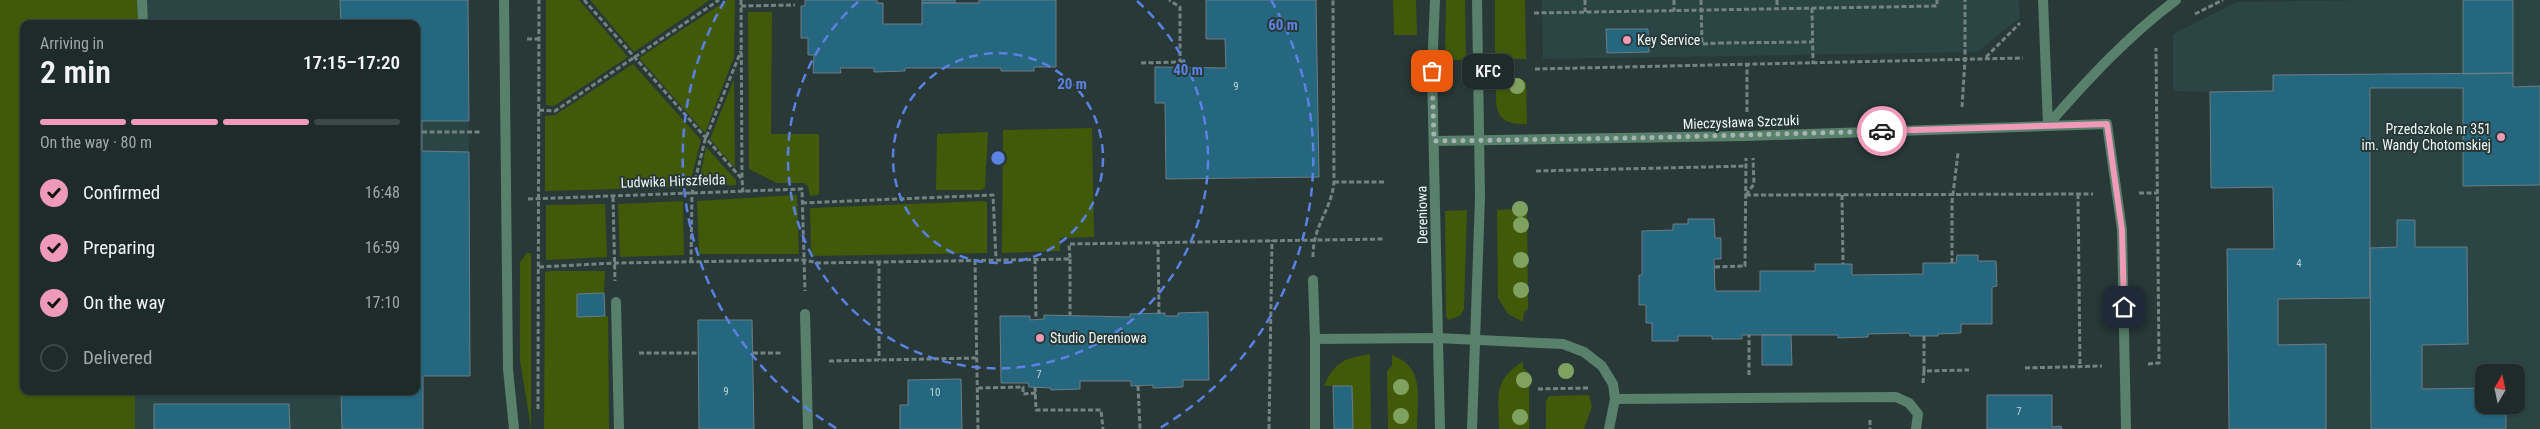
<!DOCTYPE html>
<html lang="en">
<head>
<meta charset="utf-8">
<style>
  :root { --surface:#1e2b2a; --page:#2b3736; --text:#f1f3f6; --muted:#a1a7a8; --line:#3c4747; --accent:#ef9ab8 }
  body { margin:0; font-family:"Roboto Condensed",sans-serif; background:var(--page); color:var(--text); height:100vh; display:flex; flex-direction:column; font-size:19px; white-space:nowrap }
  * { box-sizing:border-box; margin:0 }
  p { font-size:16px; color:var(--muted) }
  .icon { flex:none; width:28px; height:28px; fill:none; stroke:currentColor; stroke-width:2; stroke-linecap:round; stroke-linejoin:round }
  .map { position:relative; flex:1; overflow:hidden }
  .drawer { position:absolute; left:20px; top:20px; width:400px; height:375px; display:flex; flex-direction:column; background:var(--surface); border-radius:10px; box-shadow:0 1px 4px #0004,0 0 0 1px var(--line) }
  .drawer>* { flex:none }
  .needle { width:32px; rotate:9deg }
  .fabs { position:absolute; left:2475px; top:364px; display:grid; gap:10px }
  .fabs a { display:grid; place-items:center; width:50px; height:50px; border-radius:10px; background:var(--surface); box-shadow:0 1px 4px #0004,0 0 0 1px var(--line); font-size:25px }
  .pin { position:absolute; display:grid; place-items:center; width:42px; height:42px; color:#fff; margin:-21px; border-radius:10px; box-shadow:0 2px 8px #0006 }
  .courier { position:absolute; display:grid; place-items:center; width:50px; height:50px; margin:-25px; border:4px solid #ef9ab8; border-radius:50%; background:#fff; color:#222; box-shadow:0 1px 6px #0007 }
  .bubble { position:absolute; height:35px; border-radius:10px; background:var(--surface); box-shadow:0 1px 4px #0004,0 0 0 1px var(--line); font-size:16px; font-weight:600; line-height:35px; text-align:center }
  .summary em { font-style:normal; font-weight:600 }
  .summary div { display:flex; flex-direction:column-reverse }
  .summary { display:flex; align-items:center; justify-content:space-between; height:85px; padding:0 20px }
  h1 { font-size:32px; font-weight:600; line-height:38px }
  .bar { display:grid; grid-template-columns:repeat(4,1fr); gap:8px 5px; align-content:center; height:60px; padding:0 20px }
  .bar i { height:6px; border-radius:4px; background:var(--line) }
  .bar .active { background:var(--accent) }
  .bar p { grid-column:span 4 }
  ol { padding:0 20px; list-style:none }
  li { display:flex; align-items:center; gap:15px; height:55px }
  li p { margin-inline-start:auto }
  li .icon { padding:5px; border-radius:50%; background:var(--accent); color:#111; stroke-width:4 }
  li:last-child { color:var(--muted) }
  li i { width:28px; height:28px; border:2px solid var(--line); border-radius:50% }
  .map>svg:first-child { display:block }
  .built { fill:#2a4544; fill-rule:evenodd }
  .green { fill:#405a09 }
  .building { fill:#25677f; stroke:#6d7d84 }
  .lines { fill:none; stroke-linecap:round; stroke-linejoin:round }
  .path { stroke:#748281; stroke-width:3; stroke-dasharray:5 2.5; stroke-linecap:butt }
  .service { stroke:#58806a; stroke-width:10 }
  .minor { stroke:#58806a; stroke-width:10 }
  .path-bridge { stroke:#748281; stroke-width:3; stroke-dasharray:5 2.5; stroke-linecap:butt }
  .tree { fill:#80a260 }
  .done { stroke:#a7b4b4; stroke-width:5; stroke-dasharray:0 9 }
  .route { stroke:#ef9ab8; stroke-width:6 }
  .ring { fill:none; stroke:#5b81e1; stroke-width:2.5; stroke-dasharray:9 6 }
  .poi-dot { fill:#ef9ab8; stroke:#283938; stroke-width:2 }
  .labels { text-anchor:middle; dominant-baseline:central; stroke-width:4; stroke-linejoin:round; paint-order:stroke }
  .number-label { font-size:11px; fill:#bad3d8 }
  .poi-label { font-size:14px; fill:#ecf7f6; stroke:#283938; text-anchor:start }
  .street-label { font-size:14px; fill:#ecf7f6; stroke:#283938 }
  .centre { fill:#5b81e1; stroke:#283938; stroke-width:2.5 }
  .ring-label { font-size:15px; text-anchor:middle; font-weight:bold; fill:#5b81e1; stroke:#283938; stroke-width:4; stroke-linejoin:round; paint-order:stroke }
</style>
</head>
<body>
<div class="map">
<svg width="2540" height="429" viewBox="0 0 2540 429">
  <rect width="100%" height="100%" fill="#283938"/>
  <path class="built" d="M137,0H468L469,152L423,376V429H135V391H416V24H138Z
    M1542,0H2019L2020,18L1977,52L1543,59Z
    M2364,0H2540V429H2229L2227,249H2273V188H2211L2210,92L2173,91V34L2237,2ZM2484,372H2516V405H2484Z"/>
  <path class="green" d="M0,0H137L138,24H24V391H135V429H0Z
    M546,0H579L628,57L554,106L546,105Z
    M590,0H710L634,52Z
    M727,0H735L734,57L705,133L639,58Z
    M1393,0H1416L1417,35H1394Z
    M1446,0H1465L1466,60H1445Z
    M1495,0H1525L1526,59L1495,58Z
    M748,12H772L771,134H819V195L810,196L808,186L804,183H777L749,169Z
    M633,64L701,140L689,187L545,191V116L555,115Z
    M734,79L735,168L710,139Z
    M1496,81L1526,82L1527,124C1493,125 1496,108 1496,81Z
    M1092,128L1094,237L1060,238V251L1002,253L1003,130Z
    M988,132L985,187L982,190H936L937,134Z
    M706,147L736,180V185L698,187Z
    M797,195L799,254H699L697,201Z
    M683,201L684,255L620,257L618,204Z
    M984,201L987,202V253L811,256L810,208Z
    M605,204L607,257L546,260V205Z
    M1516,205H1527L1528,309L1524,312L1523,322L1508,314L1498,298L1497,210L1515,209Z
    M1467,210L1464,309L1460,316L1448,320L1446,316L1445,211Z
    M527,253H531V429L520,360V262Z
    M550,271H605L604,293L577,294V316H608L609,429H544L545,272Z
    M1370,354L1371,429H1353L1352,386H1324C1335,361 1345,358 1370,354Z
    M1392,355C1426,368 1417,399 1417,429H1388L1387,371L1392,366Z
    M1523,361V368L1529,373V429H1499C1499,394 1492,383 1523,361Z
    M1589,395L1592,406L1584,429H1546V401L1549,396Z"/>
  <path class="building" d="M340,0H468L469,121H416V24H341Z
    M805,0H877V3H883V24H922V3H979V0H1056V67H1034V71H1001V68H905V71L874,72V68H840L841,73H813L814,55H808V38H801V6H805Z
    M922,0H955V3H922Z
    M1206,0H1316L1319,177L1166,179L1165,103H1155V67L1226,68L1225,39H1206Z
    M2463,0H2513V73L2463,74Z
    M1606,29H1648L1649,52L1607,53Z
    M2513,73V87L2540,86V185L2463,186V88H2370V298L2278,299V345L2326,344V429H2229L2227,249H2274L2273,187L2211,188L2210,92L2273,91V75Z
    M416,121H422V151L469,152L470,376H423V429H342L341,391H416Z
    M1688,219H1714L1715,238H1721V259H1714L1715,291H1760V271H1815V264H1852V275L1923,274V263H1956L1957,255H1978V261H1996L1997,286L1992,287V324H1961V333L1938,334V336H1910L1909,333L1868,334V337L1838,338V335H1742V339H1712V336H1678V341H1652V323H1646V305H1639V275H1642V231L1673,230V224H1688Z
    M2397,220H2415V247H2467L2468,344L2422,345V389L2484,388V405H2506V429H2371L2370,248L2397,247Z
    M604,293L605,316L577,317V294Z
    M1208,312L1209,380H1183V387L1153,388V385L1131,386V381H1080V389L1051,390V388L1029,387L1028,383H1001L1000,316H1030V320L1044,319V315L1130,317V314L1165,313V316H1178V313Z
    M698,320H752L754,429H699Z
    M1762,335H1791L1792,365H1762Z
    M961,379L962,429H900V405H908V380Z
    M1333,386H1352L1353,429H1334Z
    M1987,395H2052V427L2061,426L2062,429H1987Z
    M154,404H289L290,429H154Z"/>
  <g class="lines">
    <path class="path" d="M584,0L742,179L743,192
      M741,0L742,178
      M1585,0V12
      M1674,0V11
      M1777,0V9
      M741,6L795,5
      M1812,8L1813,64
      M1534,13L1937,6V0
      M2195,14L2223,0
      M527,39H539
      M1719,43L1812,42
      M1986,57L2020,23
      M1180,62H1184V68
      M1141,63L1180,62V7L1169,0
      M1535,69L2023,58
      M1962,107L1965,60V0
      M539,110L555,111L719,0
      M1747,112V65
      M422,132H482
      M1536,171L1746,166
      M1334,182H1385
      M2139,193H2157
      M2078,194L2080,366
      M1746,195L2093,194
      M1746,195L1754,184L1753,158
      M1842,195L1843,264
      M613,197L615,281
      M528,199L802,189L805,291
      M802,203L993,195L996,259
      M1158,242L1159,314
      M1313,257C1313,224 1331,212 1334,182L1333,0
      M1035,259L1036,319
      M1070,259V315
      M975,260L978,429
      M879,261V360
      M691,262L692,193L705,140L741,51
      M1952,263V202L1958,153
      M539,267L615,263L804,260L819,263L1070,259L1069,244L1385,239
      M1715,267L1745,266L1746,158
      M639,353H699
      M753,353H782
      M829,361L977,358
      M2148,364L2159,363L2156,48
      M2025,368L2102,366
      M1924,371V336
      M1749,375V335
      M1923,383L1924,371L1969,370
      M1138,386L1140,429
      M1035,387L1036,410H1101L1103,429
      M978,388L1023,387V394L1036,393
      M1538,389L1588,388
      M538,409L539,0
      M1870,420V429
      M1269,429L1272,240"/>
    <path class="service" d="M142,0L143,24
      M1313,280L1315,339
      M1315,429V339L1437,338L1563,344L1584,352L1602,366L1613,384L1615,399L1609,429"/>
    <path class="minor" d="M504,0L508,369L514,429
      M1435,0L1432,71L1440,429
      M2043,0L2048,125
      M2048,125C2087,80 2129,35 2176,0
      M1434,141L1746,136L2107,124L2122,230L2126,429
      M616,302L619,429
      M805,314L808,429
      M1615,399L1896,397L1909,403L1918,414L1916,429
      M1472,429L1480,197L1477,0"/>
    <path class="path-bridge" d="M1701,0L1702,44L1719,43"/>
  </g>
  <g class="tree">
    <circle cx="1517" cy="86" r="8"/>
    <circle cx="1520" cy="209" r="8"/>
    <circle cx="1521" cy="225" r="8"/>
    <circle cx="1521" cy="260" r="8"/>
    <circle cx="1521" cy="290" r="8"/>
    <circle cx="1566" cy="371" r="8"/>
    <circle cx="1524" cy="380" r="8"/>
    <circle cx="1401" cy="387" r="8"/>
    <circle cx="1401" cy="416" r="8"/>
    <circle cx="1520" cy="417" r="8"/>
  </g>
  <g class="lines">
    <path class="done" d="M1432,71L1434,141L1632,138L1882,131"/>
    <path class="route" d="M1882,131L2107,124L2122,230L2124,307"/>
  </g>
  <g class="ring">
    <circle cx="998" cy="158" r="105"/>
    <path d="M1137 1A210 210 0 1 1 859 1"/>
    <path d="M836 428A315 315 0 0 1 725 0M1271 0A315 315 0 0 1 1160 428"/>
  </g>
  <g class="poi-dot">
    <circle cx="1627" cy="40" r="5"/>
    <circle cx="2501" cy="137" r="5"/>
    <circle cx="1040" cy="338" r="5"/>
  </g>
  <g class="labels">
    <g class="number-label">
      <text x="1236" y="86">9</text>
      <text x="2299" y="263">4</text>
      <text x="1039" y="374">7</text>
      <text x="726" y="391">9</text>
      <text x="935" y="392">10</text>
      <text x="2019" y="411">7</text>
    </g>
    <g class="poi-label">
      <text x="1637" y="40">Key Service</text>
      <text x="2491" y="129" text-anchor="end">Przedszkole nr 351<tspan x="2491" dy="16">im. Wandy Chotomskiej</tspan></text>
      <text x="1050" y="338">Studio Dereniowa</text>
    </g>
    <g class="street-label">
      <text transform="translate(1741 122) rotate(-2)">Mieczysława Szczuki</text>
      <text transform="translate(673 181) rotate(-2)">Ludwika Hirszfelda</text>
      <text transform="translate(1422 215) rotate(-91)">Dereniowa</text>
    </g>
  </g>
  <circle cx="998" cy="158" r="8" class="centre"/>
  <g class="ring-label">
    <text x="1283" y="30">60 m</text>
    <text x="1188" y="75">40 m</text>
    <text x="1072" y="89">20 m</text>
  </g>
</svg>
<div class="fabs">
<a><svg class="needle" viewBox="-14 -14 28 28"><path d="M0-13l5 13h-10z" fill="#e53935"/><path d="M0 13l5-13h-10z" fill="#a1a7a8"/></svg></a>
</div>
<div class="pin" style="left:1432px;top:71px;background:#ea580c"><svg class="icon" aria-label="bag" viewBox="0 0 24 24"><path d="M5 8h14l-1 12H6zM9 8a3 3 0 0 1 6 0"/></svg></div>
<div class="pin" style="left:2124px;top:307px;background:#1f2937"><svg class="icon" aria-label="home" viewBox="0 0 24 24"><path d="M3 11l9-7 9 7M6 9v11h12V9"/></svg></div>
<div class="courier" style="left:1882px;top:131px"><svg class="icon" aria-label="car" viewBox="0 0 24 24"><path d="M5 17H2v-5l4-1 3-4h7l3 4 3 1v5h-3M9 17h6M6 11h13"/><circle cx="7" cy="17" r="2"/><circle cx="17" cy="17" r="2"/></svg></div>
<div class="bubble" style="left:1462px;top:54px;width:52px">KFC</div>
<section class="drawer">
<div class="summary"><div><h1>2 min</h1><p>Arriving in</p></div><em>17:15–17:20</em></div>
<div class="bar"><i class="active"></i><i class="active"></i><i class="active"></i><i></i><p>On the way · 80 m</p></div>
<ol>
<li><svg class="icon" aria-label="check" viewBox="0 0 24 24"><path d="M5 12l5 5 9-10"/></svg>Confirmed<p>16:48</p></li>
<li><svg class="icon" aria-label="check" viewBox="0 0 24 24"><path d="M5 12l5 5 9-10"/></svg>Preparing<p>16:59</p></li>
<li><svg class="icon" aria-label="check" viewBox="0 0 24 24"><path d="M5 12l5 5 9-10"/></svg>On the way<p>17:10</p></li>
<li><i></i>Delivered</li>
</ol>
</section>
</div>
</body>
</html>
